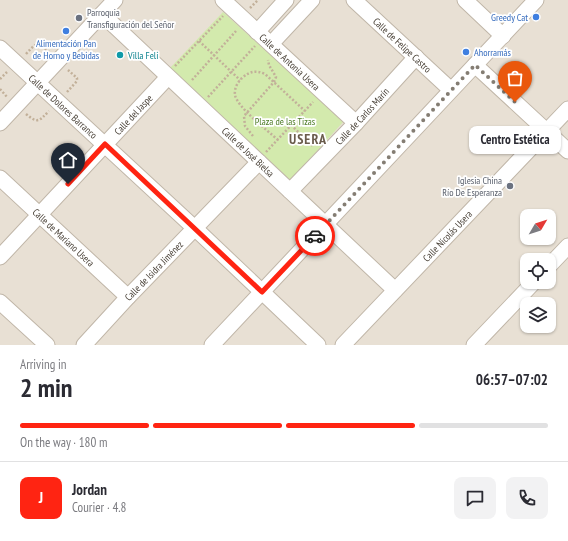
<!DOCTYPE html>
<html lang="en">
<head>
<meta charset="utf-8">
<style>
  :root { --surface:#fff; --page:#f2f2f3; --text:#2b2b33; --muted:#7c7c81; --line:#e1e1e2; --accent:#ff2412 }
  body { margin:0; font-family:"PT Sans Narrow",sans-serif; background:var(--page); color:var(--text); height:100vh; display:flex; flex-direction:column; font-size:15px; white-space:nowrap }
  * { box-sizing:border-box; margin:0 }
  p { font-size:13px; color:var(--muted) }
  .icon { flex:none; width:22px; height:22px; fill:none; stroke:currentColor; stroke-width:2; stroke-linecap:round; stroke-linejoin:round }
  .map { position:relative; height:345px; overflow:hidden }
  .side { display:flex; flex-direction:column; background:var(--surface); flex:1 }
  .side>* { flex:none }
  .needle { width:26px; rotate:51deg }
  .buttons { position:absolute; left:520px; top:209px; display:grid; gap:8px }
  .buttons a { display:grid; place-items:center; width:36px; height:36px; border-radius:8px; background:var(--surface); box-shadow:0 1px 3px #0004; font-size:20px }
  .pin { position:absolute; display:grid; place-items:center; width:34px; height:34px; color:#fff; margin:-41px -17px; border-radius:50% 50% 50% 0; rotate:-45deg; box-shadow:0 0 4px #0007 }
  .pin .icon { rotate:45deg }
  .courier { position:absolute; display:grid; place-items:center; width:40px; height:40px; margin:-20px; border:3px solid #ff2412; border-radius:50%; background:#fff; color:#222; box-shadow:0 1px 5px #0007 }
  .bubble { position:absolute; height:28px; border-radius:8px; background:var(--surface); box-shadow:0 1px 3px #0004; font-size:13px; font-weight:800; line-height:28px; text-align:center }
  .summary em { font-style:normal; font-weight:800 }
  .summary div { display:flex; flex-direction:column-reverse }
  .summary { display:flex; align-items:center; justify-content:space-between; height:68px; padding:0 20px }
  h1 { font-size:26px; font-weight:800; line-height:30px }
  .bar { display:grid; grid-template-columns:repeat(4,1fr); gap:6px 4px; align-content:center; height:48px; padding:0 20px }
  .bar i { height:5px; border-radius:3px; background:var(--line) }
  .bar .on { background:var(--accent) }
  .bar p { grid-column:span 4 }
  .line { display:flex; align-items:center; gap:10px; padding:0 20px; border-top:1px solid var(--line) }
  .line div { flex:1 }
  .round { display:grid; place-items:center; flex:none; width:42px; height:42px; border-radius:8px; background:var(--page) }
  .map>svg:first-child { display:block }
  .residential { fill:#e8e0d4; fill-rule:evenodd }
  .green { fill:#d3eaad }
  .lines { fill:none; stroke-linecap:round; stroke-linejoin:round }
  .street-casing { stroke:#c0b6a8; stroke-width:17 }
  .path { stroke:#c2b099; stroke-width:2.5; stroke-dasharray:2 2; stroke-linecap:butt }
  .street { stroke:#fff; stroke-width:15 }
  .done { stroke:#847d73; stroke-width:4; stroke-dasharray:0 7.2 }
  .route { stroke:#ff2412; stroke-width:5 }
  .shop-dot { fill:#3f7fe0; stroke:#fff; stroke-width:1.5 }
  .worship-dot { fill:#6b7280; stroke:#fff; stroke-width:1.5 }
  .culture-dot { fill:#0f9aa8; stroke:#fff; stroke-width:1.5 }
  .labels { text-anchor:middle; dominant-baseline:central; stroke-width:3.5; stroke-linejoin:round; paint-order:stroke }
  .worship-label { font-size:10px; fill:#5b616d; stroke:#fff; text-anchor:start }
  .shop-label { font-size:10px; fill:#366cbe; stroke:#fff; text-anchor:end }
  .street-label { font-size:10px; fill:#473f35; stroke:#fff }
  .culture-label { font-size:10px; fill:#0d838f; stroke:#fff; text-anchor:start }
  .park-label { font-size:10px; fill:#4d7b26; stroke:#fff }
  .district-label { font-size:14px; font-weight:bold; letter-spacing:1px; fill:#6a5c4c; stroke:#fff }
</style>
</head>
<body>
<div class="map">
<svg width="568" height="345" viewBox="0 0 568 345">
  <rect width="100%" height="100%" fill="#f4efe6"/>
  <path class="residential" d="M0,0H568V345H0ZM527,216H549V238H527ZM527,260H549V282H527ZM527,304H549V326H527Z"/>
  <path class="green" d="M223,12L344,121L290,181L170,68Z"/>
  <g class="lines">
    <g class="street-casing">
      <g id="street">
        <path id="s1" d="M223,0L356,123"/>
        <path id="s2" d="M354,0L451,90"/>
        <path d="M465,0L503,36"/>
        <path id="s3" d="M102,14L395,290"/>
        <path d="M257,32L286,0"/>
        <path d="M271,44L312,0"/>
        <path id="s4" d="M0,48L201,234L318,345"/>
        <path d="M475,65L568,151"/>
        <path d="M0,123L115,0"/>
        <path id="s5" d="M0,178L128,297"/>
        <path id="s6" d="M290,191L356,123L416,57"/>
        <path id="s7" d="M0,257L168,77"/>
        <path d="M549,266L568,246"/>
        <path d="M0,302L47,345"/>
        <path id="s8" d="M84,345L128,297L259,162"/>
        <path d="M212,345L536,0"/>
        <path id="s9" d="M343,345L568,109"/>
        <path d="M474,345L534,282"/>
      </g>
    </g>
    <path class="path" d="M250,8L258,0
      M199,41L240,80
      M26,54C37,42 37,41 49,52
      M175,66L223,16
      M0,79L7,72
      M192,80L236,31
      M0,89L7,97
      M67,92L77,81V78L68,70
      M208,97L255,46
      M26,114C38,124 39,121 49,111
      M291,125L314,147
      M253,136L245,126L244,116L274,82L276,77L269,65L268,60
      M278,140C267,130 237,107 235,95C234,88 238,82 242,78C250,71 256,70 265,74L305,111
      M266,152L313,102"/>
    <use href="#street" class="street"/>
  </g>
  <g class="lines">
    <path class="done" d="M315,236L475,65L515,102"/>
    <path class="route" d="M68,184L105,144L262,292L315,236"/>
  </g>
  <g class="shop-dot">
    <circle cx="536" cy="17" r="4"/>
    <circle cx="66" cy="31" r="4"/>
    <circle cx="466" cy="52" r="4"/>
  </g>
  <g class="worship-dot">
    <circle cx="79" cy="18" r="4"/>
    <circle cx="510" cy="186" r="4"/>
  </g>
  <circle class="culture-dot" cx="120" cy="55" r="4"/>
  <g class="labels">
    <g class="worship-label">
      <text x="87" y="12">Parroquia<tspan x="87" dy="12">Transfiguración del Señor</tspan></text>
      <text x="502" y="180" text-anchor="end">Iglesia China<tspan x="502" dy="12">Río De Esperanza</tspan></text>
    </g>
    <g class="shop-label">
      <text x="528" y="17">Greedy Cat</text>
      <text x="66" y="43" text-anchor="middle">Alimentación Pan<tspan x="66" dy="12">de Horno y Bebidas</tspan></text>
      <text x="474" y="52" text-anchor="start">Ahorramás</text>
    </g>
    <g class="street-label">
      <text stroke="none"><textPath href="#s2" startOffset="66">Calle de Felipe Castro</textPath></text>
      <text stroke="none"><textPath href="#s1" startOffset="91">Calle de Antonia Usera</textPath></text>
      <text stroke="none"><textPath href="#s4" startOffset="86">Calle de Dolores Barranco</textPath></text>
      <text stroke="none"><textPath href="#s7" startOffset="195">Calle del Jaspe</textPath></text>
      <text stroke="none"><textPath href="#s6" startOffset="104">Calle de Carlos Marín</textPath></text>
      <text stroke="none"><textPath href="#s3" startOffset="201">Calle de José Bielsa</textPath></text>
      <text stroke="none"><textPath href="#s9" startOffset="151">Calle Nicolás Usera</textPath></text>
      <text stroke="none"><textPath href="#s5" startOffset="87">Calle de Mariano Usera</textPath></text>
      <text stroke="none"><textPath href="#s8" startOffset="102">Calle de Isidra Jiménez</textPath></text>
    </g>
    <g class="culture-label">
      <text x="128" y="55">Villa Feli</text>
    </g>
    <g class="park-label">
      <text x="285" y="121">Plaza de las Tizas</text>
    </g>
    <g class="district-label">
      <text x="308" y="139">USERA</text>
    </g>
  </g>
</svg>
<div class="buttons">
<a><svg class="needle" viewBox="-14 -14 28 28"><path d="M0-13l5 13h-10z" fill="#e53935"/><path d="M0 13l5-13h-10z" fill="#7c7c81"/></svg></a>
<a><svg class="icon" aria-label="locate" viewBox="0 0 24 24"><circle cx="12" cy="12" r="6"/><path d="M12 2v4M12 18v4M2 12h4M18 12h4"/></svg></a>
<a><svg class="icon" aria-label="layers" viewBox="0 0 24 24"><path d="M12 4l9 5-9 5-9-5zM3 14l9 5 9-5"/></svg></a>
</div>
<div class="pin" style="left:515px;top:102px;background:#ea580c"><svg class="icon" aria-label="bag" viewBox="0 0 24 24"><path d="M5 8h14l-1 12H6zM9 8a3 3 0 0 1 6 0"/></svg></div>
<div class="pin" style="left:68px;top:184px;background:#1f2937"><svg class="icon" aria-label="home" viewBox="0 0 24 24"><path d="M3 11l9-7 9 7M6 9v11h12V9"/></svg></div>
<div class="courier" style="left:315px;top:236px"><svg class="icon" aria-label="car" viewBox="0 0 24 24"><path d="M5 17H2v-5l4-1 3-4h7l3 4 3 1v5h-3M9 17h6M6 11h13"/><circle cx="7" cy="17" r="2"/><circle cx="17" cy="17" r="2"/></svg></div>
<div class="bubble" style="left:469px;top:126px;width:92px">Centro Estética</div>
</div>
<section class="side">
<div class="summary"><div><h1>2 min</h1><p>Arriving in</p></div><em>06:57–07:02</em></div>
<div class="bar"><i class="on"></i><i class="on"></i><i class="on"></i><i></i><p>On the way · 180 m</p></div>
<div class="line" style="height:72px"><b class="round" style="background:var(--accent);color:#fff">J</b><div><b>Jordan</b><p>Courier · 4.8</p></div><a class="round"><svg class="icon" aria-label="chat" viewBox="0 0 24 24"><path d="M4 5h16v11H9l-5 4z"/></svg></a><a class="round"><svg class="icon" aria-label="phone" viewBox="0 0 24 24"><path d="M5 4h4l2 5-3 2q2 4 5 5l2-3 5 2v4C11 20 4 13 5 4z"/></svg></a></div>
</section>
</body>
</html>
